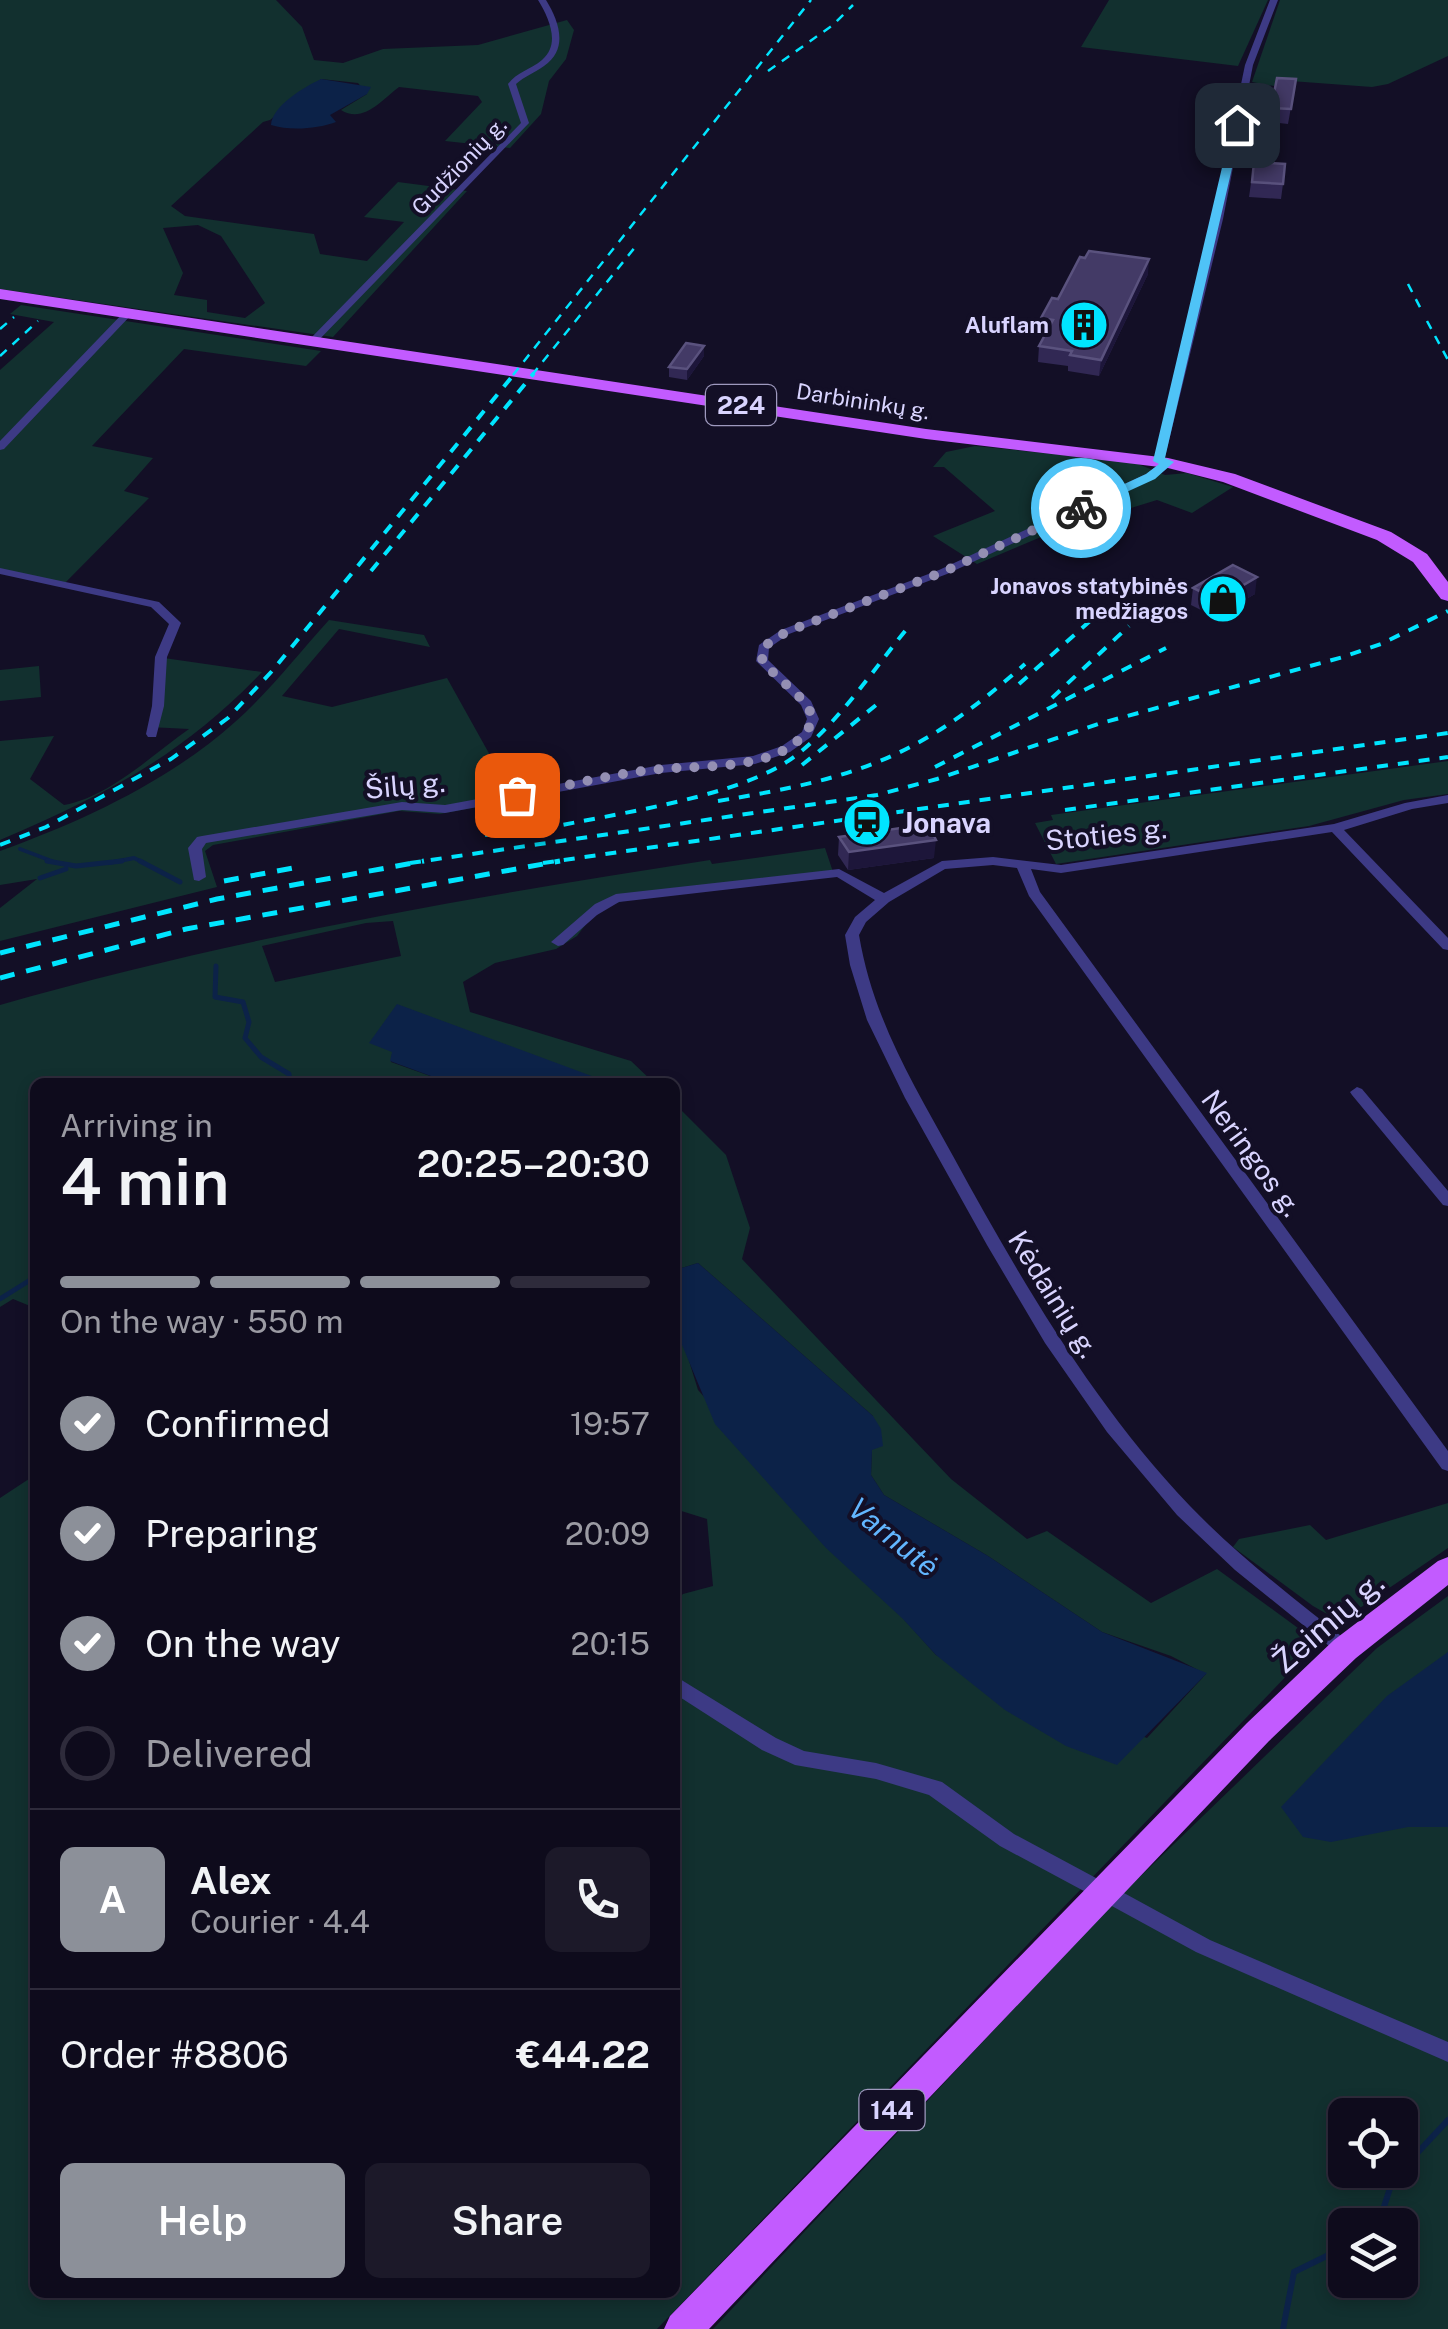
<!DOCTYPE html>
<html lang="en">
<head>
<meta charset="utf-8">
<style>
  :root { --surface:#0e0b1c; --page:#1c1929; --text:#f1f3f6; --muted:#9b9ba3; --line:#2e2b3b; --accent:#8c9099 }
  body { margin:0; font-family:"Public Sans",sans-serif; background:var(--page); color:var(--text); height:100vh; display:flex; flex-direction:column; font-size:38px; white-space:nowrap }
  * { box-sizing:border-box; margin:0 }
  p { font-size:32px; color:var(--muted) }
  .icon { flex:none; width:55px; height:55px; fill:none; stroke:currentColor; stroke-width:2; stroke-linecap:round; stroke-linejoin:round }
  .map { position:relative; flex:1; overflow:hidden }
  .sheet { position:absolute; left:30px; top:1078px; width:650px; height:1220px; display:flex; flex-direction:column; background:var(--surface); border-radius:15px; box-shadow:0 5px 15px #0003,0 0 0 2px var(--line) }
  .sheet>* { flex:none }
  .buttons { position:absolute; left:1328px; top:2098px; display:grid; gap:20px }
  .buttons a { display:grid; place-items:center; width:90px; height:90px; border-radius:15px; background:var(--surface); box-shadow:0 5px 15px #0003,0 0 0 2px var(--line); font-size:50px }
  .pin { position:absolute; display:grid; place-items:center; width:85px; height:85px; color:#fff; margin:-42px; border-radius:20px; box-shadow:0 5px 15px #0006 }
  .courier { position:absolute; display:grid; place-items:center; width:100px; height:100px; margin:-50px; border:8px solid #4fc3f7; border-radius:50%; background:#fff; color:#222; box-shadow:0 2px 12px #0007 }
  .overview em { font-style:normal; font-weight:600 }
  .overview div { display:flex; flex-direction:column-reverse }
  .overview { display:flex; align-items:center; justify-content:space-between; height:170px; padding:0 30px }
  h1 { font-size:65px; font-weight:600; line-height:75px }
  .bar { display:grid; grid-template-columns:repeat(4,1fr); gap:15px 10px; align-content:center; height:120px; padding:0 30px }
  .bar i { height:12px; border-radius:8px; background:var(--line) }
  .bar .on { background:var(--accent) }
  .bar p { grid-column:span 4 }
  .line { display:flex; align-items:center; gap:25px; padding:0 30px; border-top:2px solid var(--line) }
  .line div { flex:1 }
  .round { display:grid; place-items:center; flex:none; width:105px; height:105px; border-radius:15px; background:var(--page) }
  ol { padding:0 30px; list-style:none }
  li { display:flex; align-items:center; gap:30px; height:110px }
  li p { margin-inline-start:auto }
  li .icon { padding:10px; border-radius:50%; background:var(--accent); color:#fff; stroke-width:4 }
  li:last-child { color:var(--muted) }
  li i { width:55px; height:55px; border:5px solid var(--line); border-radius:50% }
  .button { display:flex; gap:20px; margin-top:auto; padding:20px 30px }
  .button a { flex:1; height:115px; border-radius:15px; background:var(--accent); color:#fff; font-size:40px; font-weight:600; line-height:115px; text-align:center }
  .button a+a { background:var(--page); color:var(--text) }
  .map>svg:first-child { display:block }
  .green { fill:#12302f; fill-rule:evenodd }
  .water { fill:#0c2248 }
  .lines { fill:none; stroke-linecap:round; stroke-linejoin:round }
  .stream-far2 { stroke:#0c2248; stroke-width:4 }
  .stream-far1 { stroke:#0c2248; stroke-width:5 }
  .stream { stroke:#0c2248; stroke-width:6 }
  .street { fill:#3d3a85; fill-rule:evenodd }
  .primary { fill:#c25bff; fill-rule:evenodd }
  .rail-far2 { stroke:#00e5ff; stroke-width:2.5; stroke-dasharray:9 8; stroke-linecap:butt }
  .rail-far1 { stroke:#00e5ff; stroke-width:4; stroke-dasharray:11 10; stroke-linecap:butt }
  .rail { stroke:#00e5ff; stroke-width:5; stroke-dasharray:15 12; stroke-linecap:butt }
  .wall { fill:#312854 }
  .shaded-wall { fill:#1d163a }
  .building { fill:#433a66; stroke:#5a527e; stroke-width:2.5 }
  .route { fill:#4fc3f7 }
  .done { stroke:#948fb3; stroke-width:10; stroke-dasharray:0 18 }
  .labels { text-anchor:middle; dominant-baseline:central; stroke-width:8; stroke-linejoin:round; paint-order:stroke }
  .far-street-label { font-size:22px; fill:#d9d4ff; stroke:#130f26 }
  .far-poi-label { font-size:22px; font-weight:bold; fill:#d9d4ff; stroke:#130f26; text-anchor:end }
  .shield { fill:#130f26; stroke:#9e99be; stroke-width:2.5 }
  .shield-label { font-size:25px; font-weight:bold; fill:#d9d4ff }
  .street-label { font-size:28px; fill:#d9d4ff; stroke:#130f26 }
  .poi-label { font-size:28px; font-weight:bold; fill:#d9d4ff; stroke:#130f26; text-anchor:start }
  .water-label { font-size:30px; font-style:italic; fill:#62b6ff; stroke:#130f26 }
  .near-street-label { font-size:32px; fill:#d9d4ff; stroke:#130f26 }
</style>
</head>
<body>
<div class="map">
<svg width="1448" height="2329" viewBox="0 0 1448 2329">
  <rect width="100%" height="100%" fill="#130f26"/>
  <path class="green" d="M0,0H276L302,27L314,60L343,63L383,49L478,45L567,20L574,30L566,59L549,81L541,114L510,148L445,141L482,102L478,96L399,87C382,100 363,124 341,110L367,94L358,83L321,79L270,120L263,122L171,206L185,216L314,234L320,254L367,261L404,222L364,217L398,182L467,191L333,337L0,289ZM198,225L221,236L265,303L245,318L207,312V300L174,295L183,273L163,228Z
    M1109,0H1268L1238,66L1081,47Z
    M1280,0H1448V56L1388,84L1372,87L1277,80L1274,86L1252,82Z
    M21,305L321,351L306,366L184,349L92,446L153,458L124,491L149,498L64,584L0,573V370L54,322L10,314Z
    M975,446L1113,460L1138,464L1165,475L1187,473L1233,487L1192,513L1157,500L1053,532L977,564L933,536L995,511L944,467H933L946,452Z
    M329,620L424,635L430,647L339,629L282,696L332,707L447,678L515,800L440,814L399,811L213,845L205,851L217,887L0,941V908L37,879L0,885V851C83,821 169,781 235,722C270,691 298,654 329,620Z
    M157,657L262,672C182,756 105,795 0,840V741L54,736L30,779L64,805C109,797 152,755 189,729L149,727L157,683Z
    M39,666L41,697L0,701V670Z
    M1448,761V794L1404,800L1309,826L1056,864L1035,823L1053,820L1051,815Z
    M825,848L834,875L625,900L596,911L577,936L556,949L495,963L463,982L470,1012L631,1061L653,1082H594L596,1079L398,1005L391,1062L447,1082H35V1308L13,1299L0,1307V1005C233,938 471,897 710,860L712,864ZM393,921L401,956L275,982L262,946L366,923Z
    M675,1104L726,1155L750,1228L742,1259L951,1479L1027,1539L1047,1531L1151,1603L1217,1569L1298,1628L1303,1648L1296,1666L657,2329H0V1498L35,1475V2292H675V1601L683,1594L713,1586L707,1519L675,1509V1328L682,1338L698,1390L936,1655L1147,1738L1206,1674L1171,1656L1102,1632L988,1556L884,1495L871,1475L873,1416L698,1263L675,1270Z
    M1448,1503V1548L1351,1614H1327L1313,1606L1233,1547L1239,1539L1310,1525L1326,1540Z
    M1448,1596V2329H713L1117,1899L1377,1648ZM1345,2115H1400V2170H1345ZM1345,2225H1400V2280H1345Z"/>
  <path class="water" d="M321,79L371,87L367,94L330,115L336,122C317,129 290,131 271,125C272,106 304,87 321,79Z
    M397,1004L597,1078L594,1082H447L390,1061L392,1052L369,1043Z
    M698,1263L873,1416L881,1429L883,1446L872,1450L871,1475L884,1495L988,1556L1102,1632L1207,1673L1117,1765L1066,1746L1005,1710L936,1655L903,1619L826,1548L715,1424L675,1328V1270Z
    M1448,1652V1827H1408L1331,1842L1303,1837L1281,1807L1387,1696Z"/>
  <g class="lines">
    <path class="stream-far2" d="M20,849L57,863
      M109,863L134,858L144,863"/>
    <path class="stream-far1" d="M47,861L76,866L122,861
      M140,861L180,882
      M40,878L66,869
      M216,966L215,997L243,1002L249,1022L245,1038L261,1057L289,1074L290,1082
      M0,1299L35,1277"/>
    <path class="stream" d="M1378,2225L1393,2179L1448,2120
      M1283,2329L1294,2272L1345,2247"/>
    <path class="street" d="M538,0H546C559,21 569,49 544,66C534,73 525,76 516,84L529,123L315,344H309V340L521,123L508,84C517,72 530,70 542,60C561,44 549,18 538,0Z
      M1270,0H1278L1253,65L1223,219L1164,461H1172V465L1154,478L947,574L789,634L769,648L768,660L811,701L819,719L811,737L790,752L755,764L661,773L445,813L402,810L206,843L202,849L206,877L199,881L194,880L188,848L197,837L202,836L402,802L445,805L661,765L753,756L782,746L802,732L807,719L801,705L756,661L759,645L781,630L939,570L1146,474L1160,464L1154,461L1213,219L1245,65Z
      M124,312L132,314L4,449L0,450V441Z
      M0,568L159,602L179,621L181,623L167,657L164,706L156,737H148L146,734L152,706L155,657L169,624L151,607L0,574Z
      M1448,795V803L1412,809L1344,830L1448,938V950L1443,949L1332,832L1061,873L1031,869L1040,892L1448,1451V1471L1442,1469L1029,896L1017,868L993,865L945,869L889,902L866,922L859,935C873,1019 913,1083 953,1156C1021,1280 1092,1403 1190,1506C1239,1557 1296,1600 1351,1644L1354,1649L1351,1654L1345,1657L1339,1654L1235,1570L1177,1515L1107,1432L1045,1343L987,1245L905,1098L867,1020L850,965L845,935L855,917L875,900L837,877L619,902L597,915L563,945L558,946L551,942L595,904L616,894L839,869L884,893L942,861L993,857L1061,865L1334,824L1405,803Z
      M1357,1087L1362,1089L1448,1191V1206L1443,1205L1352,1095L1350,1092Z
      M675,1676L776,1738L804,1751L876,1763L942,1782L1014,1834L1109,1885L1111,1892L1117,1890L1124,1893L1210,1940L1448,2042V2062L1196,1952L1110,1905L1108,1898L1102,1900L1095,1897L1000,1846L929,1795L876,1779L795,1765L762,1750L675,1694Z"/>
    <path class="primary" d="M0,289L926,429L1168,458L1235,474L1391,532L1427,554L1448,582V601L1441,599L1413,562L1377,540L1223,482L1168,468L926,439L0,299Z
      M1448,1557V1585L1356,1658L1269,1741L709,2329H664L670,2316L1247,1723L1334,1640L1438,1561Z"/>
    <path class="rail-far2" d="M768,71L833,25L853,5
      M1408,284L1422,311
      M1427,321L1448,360
      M0,329L14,317
      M0,356L38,321
      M513,375L811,0
      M532,375L636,246"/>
    <path class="rail-far1" d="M371,571L534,373
      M1019,684L1090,621
      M1052,698L1129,626
      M802,765L881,701
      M935,767L1166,648
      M718,801C857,778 918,759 1025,664
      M1065,810L1448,757
      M543,829C612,814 720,800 780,766C829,738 874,668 910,625
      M485,835L555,824
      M0,845L46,827L171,759L228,718L273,670L515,373
      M410,863L877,795L937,779L1098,724L1343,657L1381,644L1448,611
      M543,863L1448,733"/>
    <path class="rail" d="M224,881L298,867
      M0,953L217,899L424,861
      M0,978L186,929L560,861"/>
  </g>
  <path class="wall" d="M1296,79L1288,124L1269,122L1271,108Z
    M1254,162L1283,184L1281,199L1249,197Z
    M1148,274L1099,376L1068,371V366L1038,362L1039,346L1045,335L1040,334L1041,318L1058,299Z
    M704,346V356L687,380L669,377V367Z
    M1193,588L1255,594L1215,617L1191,605Z
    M839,837L934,858L848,870L838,855Z"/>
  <path class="shaded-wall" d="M1149,259L1148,274L1099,376L1101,360Z
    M704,346V356L687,380V369Z
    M1257,577L1255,594L1215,617L1218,600Z
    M936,840L934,858L848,870L849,852Z"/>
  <path class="building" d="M1277,78L1296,79L1291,109L1271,108Z
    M1254,162L1285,164L1283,184L1252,182Z
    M1089,251L1149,259L1101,360L1070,355L1072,351L1039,346L1053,320L1041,318L1052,298L1058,299L1080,257L1085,258Z
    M686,343L704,346L687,369L669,367Z
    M1233,565L1257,577L1218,600L1193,588Z
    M928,824L936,840L849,852L839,837Z"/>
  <path class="route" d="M1237,122L1242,125L1165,458L1174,462L1155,479L1085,511H1077V506L1146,474L1159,464L1153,461L1232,125Z"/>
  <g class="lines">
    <path class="done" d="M517,795C564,787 613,773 661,769C708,765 792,772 813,719L807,704L762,662L763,647L786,632L943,572L1081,508"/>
  </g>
  <defs>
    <g id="building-disc" transform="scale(2.5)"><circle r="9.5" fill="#00e5ff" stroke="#130f26"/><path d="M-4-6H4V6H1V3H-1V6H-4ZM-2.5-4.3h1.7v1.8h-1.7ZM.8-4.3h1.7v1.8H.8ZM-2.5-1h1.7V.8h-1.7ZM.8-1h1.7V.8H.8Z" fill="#111"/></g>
    <g id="shop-disc" transform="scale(2.5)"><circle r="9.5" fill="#00e5ff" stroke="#130f26"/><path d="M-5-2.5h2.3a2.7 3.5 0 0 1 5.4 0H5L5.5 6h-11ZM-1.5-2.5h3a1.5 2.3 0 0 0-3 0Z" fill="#111"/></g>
    <g id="station-disc" transform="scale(2.5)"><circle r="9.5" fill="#00e5ff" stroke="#130f26"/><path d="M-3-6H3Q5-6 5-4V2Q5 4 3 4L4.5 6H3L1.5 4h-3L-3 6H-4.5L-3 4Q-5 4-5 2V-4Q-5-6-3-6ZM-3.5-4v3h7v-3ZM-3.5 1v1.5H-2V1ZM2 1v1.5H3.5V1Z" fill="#111"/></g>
  </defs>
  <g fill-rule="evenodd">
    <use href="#building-disc" x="1084" y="325"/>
    <use href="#shop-disc" x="1223" y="599"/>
    <use href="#station-disc" x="867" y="822"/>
  </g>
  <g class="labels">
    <g class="far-street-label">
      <text transform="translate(459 166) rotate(-46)">Gudžionių g.</text>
      <text transform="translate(863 401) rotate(9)">Darbininkų g.</text>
    </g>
    <g class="far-poi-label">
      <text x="1049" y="325">Aluflam</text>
      <text x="1188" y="586">Jonavos statybinės<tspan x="1188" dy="25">medžiagos</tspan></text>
    </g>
    <g class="shield">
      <rect x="706" y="385" width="70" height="40" rx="8"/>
      <rect x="859.5" y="2090" width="65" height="40" rx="8"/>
    </g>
    <g class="shield-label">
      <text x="741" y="405">224</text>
      <text x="892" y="2110">144</text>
    </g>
    <g class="street-label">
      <text transform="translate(405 785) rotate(-5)">Šilų g.</text>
      <text transform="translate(1106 834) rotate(-6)">Stoties g.</text>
      <text transform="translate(1252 1153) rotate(54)">Neringos g.</text>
      <text transform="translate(1054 1294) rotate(58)">Kėdainių g.</text>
    </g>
    <g class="poi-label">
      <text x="902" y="822">Jonava</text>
    </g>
    <g class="water-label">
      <text transform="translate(894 1537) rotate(39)">Varnutė</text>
    </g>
    <g class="near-street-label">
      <text transform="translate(1328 1622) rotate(-41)">Žeimių g.</text>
    </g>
  </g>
</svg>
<div class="buttons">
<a><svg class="icon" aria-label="locate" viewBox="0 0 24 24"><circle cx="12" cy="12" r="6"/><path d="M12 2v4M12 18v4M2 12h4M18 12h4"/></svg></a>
<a><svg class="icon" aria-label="layers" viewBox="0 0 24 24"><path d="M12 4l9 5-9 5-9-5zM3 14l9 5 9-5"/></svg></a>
</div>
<div class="pin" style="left:517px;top:795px;background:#ea580c"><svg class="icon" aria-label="bag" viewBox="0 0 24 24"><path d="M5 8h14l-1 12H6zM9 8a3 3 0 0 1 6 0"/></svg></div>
<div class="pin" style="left:1237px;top:125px;background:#1f2937"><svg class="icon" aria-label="home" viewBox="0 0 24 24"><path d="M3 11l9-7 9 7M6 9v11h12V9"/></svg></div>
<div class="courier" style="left:1081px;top:508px"><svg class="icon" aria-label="bike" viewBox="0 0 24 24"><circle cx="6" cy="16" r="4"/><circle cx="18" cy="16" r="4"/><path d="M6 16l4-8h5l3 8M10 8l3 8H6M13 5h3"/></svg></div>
<section class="sheet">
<div class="overview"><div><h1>4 min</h1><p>Arriving in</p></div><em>20:25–20:30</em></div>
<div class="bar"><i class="on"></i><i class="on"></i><i class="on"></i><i></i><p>On the way · 550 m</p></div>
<ol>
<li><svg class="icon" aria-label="check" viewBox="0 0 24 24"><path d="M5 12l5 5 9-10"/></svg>Confirmed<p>19:57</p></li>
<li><svg class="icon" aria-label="check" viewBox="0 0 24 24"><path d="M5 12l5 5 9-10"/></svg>Preparing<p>20:09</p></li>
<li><svg class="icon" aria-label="check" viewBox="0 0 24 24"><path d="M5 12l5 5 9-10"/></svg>On the way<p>20:15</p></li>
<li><i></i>Delivered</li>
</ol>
<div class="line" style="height:180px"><b class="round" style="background:var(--accent);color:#fff">A</b><div><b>Alex</b><p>Courier · 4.4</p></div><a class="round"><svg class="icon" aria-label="phone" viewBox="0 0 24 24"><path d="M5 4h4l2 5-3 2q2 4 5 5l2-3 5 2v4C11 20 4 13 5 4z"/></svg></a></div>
<div class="line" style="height:130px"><div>Order #8806</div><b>€44.22</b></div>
<div class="button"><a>Help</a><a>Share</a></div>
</section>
</div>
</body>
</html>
